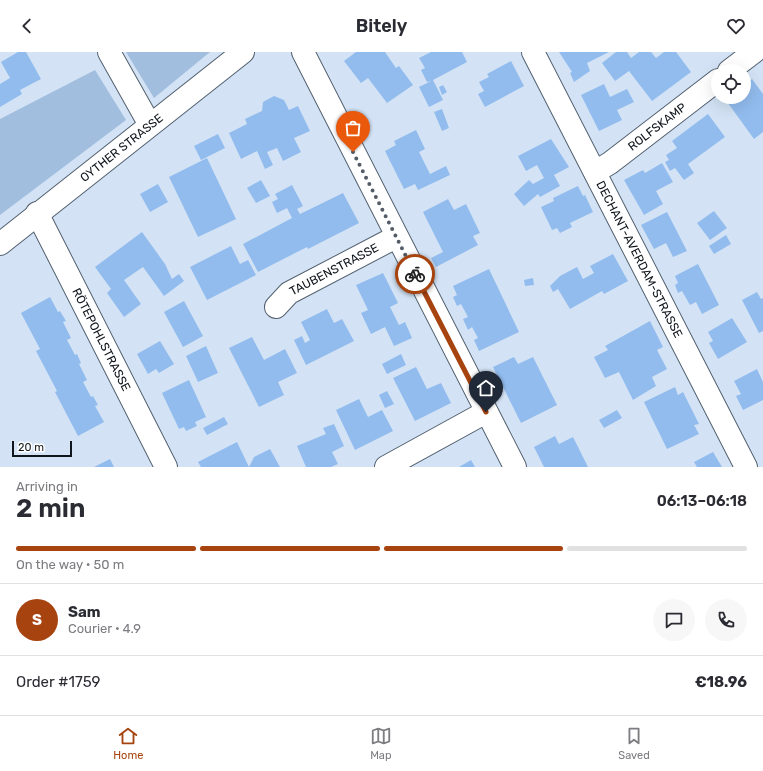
<!DOCTYPE html>
<html lang="en">
<head>
<meta charset="utf-8">
<style>
  :root { --surface:#fff; --page:#f7f7f7; --text:#2b2b33; --muted:#7c7c81; --line:#e1e1e2; --accent:#a7430f }
  body { margin:0; font-family:Rubik,sans-serif; background:var(--page); color:var(--text); height:100vh; display:flex; flex-direction:column; font-size:15px; white-space:nowrap }
  * { box-sizing:border-box; margin:0 }
  p { font-size:13px; color:var(--muted) }
  .icon { flex:none; width:22px; height:22px; fill:none; stroke:currentColor; stroke-width:2; stroke-linecap:round; stroke-linejoin:round }
  .map { position:relative; height:415px; overflow:hidden }
  .details { display:flex; flex-direction:column; background:var(--surface); flex:1 }
  .details>* { flex:none }
  .controls { position:absolute; left:711px; top:12px; display:grid; gap:8px }
  .controls a { display:grid; place-items:center; width:40px; height:40px; border-radius:50%; background:var(--surface); box-shadow:0 4px 16px #0002; font-size:20px }
  .scale { position:absolute; left:12px; bottom:10px; width:60px; box-sizing:border-box; padding-left:4px; border:2px solid #0f151b; border-top:0; font-size:11px; line-height:14px; white-space:nowrap; color:#0f151b; -webkit-text-stroke:3px #fff; paint-order:stroke }
  .pin { position:absolute; display:grid; place-items:center; width:34px; height:34px; color:#fff; margin:-41px -17px; border-radius:50% 50% 50% 0; rotate:-45deg; box-shadow:0 0 4px #0007 }
  .pin .icon { rotate:45deg }
  .courier { position:absolute; display:grid; place-items:center; width:40px; height:40px; margin:-20px; border:3px solid #a7430f; border-radius:50%; background:#fff; color:#222; box-shadow:0 1px 5px #0007 }
  .headline em { font-style:normal; font-weight:600 }
  .headline div { display:flex; flex-direction:column-reverse }
  .headline { display:flex; align-items:center; justify-content:space-between; height:68px; padding:0 16px }
  h1 { font-size:26px; font-weight:600; line-height:30px }
  .bar { display:grid; grid-template-columns:repeat(4,1fr); gap:6px 4px; align-content:center; height:48px; padding:0 16px }
  .bar i { height:5px; border-radius:3px; background:var(--line) }
  .bar .active { background:var(--accent) }
  .bar p { grid-column:span 4 }
  .line { display:flex; align-items:center; gap:10px; padding:0 16px; border-top:1px solid var(--line) }
  .line div { flex:1 }
  .round { display:grid; place-items:center; flex:none; width:42px; height:42px; border-radius:21px; background:var(--page) }
  header { display:flex; justify-content:space-between; align-items:center; height:52px; padding:0 16px; background:var(--surface); font-size:18px; font-weight:600 }
  .menu { display:flex; justify-content:space-around; align-items:center; height:56px; border-top:1px solid var(--line); background:var(--surface); font-size:11px; color:var(--muted) }
  .menu a { display:grid; justify-items:center; gap:2px }
  .menu .active { color:var(--accent) }
  .map>svg:first-child { display:block }
  .green { fill:#a2bedf }
  .building { fill:#92bcee }
  .lines { fill:none; stroke-linecap:round; stroke-linejoin:round }
  .minor-casing { stroke:#52606f; stroke-width:24 }
  .tertiary-casing { stroke:#52606f; stroke-width:24 }
  .secondary-casing { stroke:#52606f; stroke-width:24 }
  .minor { stroke:#fff; stroke-width:22 }
  .tertiary { stroke:#fff; stroke-width:22 }
  .secondary { stroke:#fff; stroke-width:22 }
  .done { stroke:#545d67; stroke-width:4; stroke-dasharray:0 7.2 }
  .route { stroke:#a7430f; stroke-width:5 }
  .labels { text-anchor:middle; dominant-baseline:central; stroke-width:3; stroke-linejoin:round; paint-order:stroke }
  .street-label { font-size:12px; fill:#0f151b; stroke:#fff }
</style>
</head>
<body>
<header><svg class="icon" aria-label="back" viewBox="0 0 24 24"><path d="M15 5l-7 7 7 7"/></svg>Bitely<svg class="icon" aria-label="heart" viewBox="0 0 24 24"><path d="M12 20l-8-8c-3-5 5-10 8-4 3-6 11-1 8 4z"/></svg></header>
<div class="map">
<svg width="763" height="415" viewBox="0 0 763 415">
  <rect width="100%" height="100%" fill="#d3e3f5"/>
  <path class="green" d="M126,0H210L154,46Z
    M95,18L126,68L0,163V67Z"/>
  <path class="building" d="M18,0H26L41,27L20,38L22,42L0,55V32L10,26L1,10Z
    M356,0H385L396,16L399,14L413,33L387,51L368,26L361,31L344,9Z
    M431,0H462L467,10L433,28L443,48L429,55L419,35L431,29L427,30L421,18L425,16L419,6Z
    M559,0H609L587,11L590,19L574,30L570,21L572,20Z
    M616,0H627L631,6L639,0H651L656,6L664,0H676L691,20L652,49L629,19L615,29L602,11Z
    M511,9L524,34L485,55L478,42L484,39L479,30L489,25L487,22Z
    M752,27L763,42V80L754,87L725,47L728,45H744V33Z
    M604,32L610,45L627,37L634,50L617,58L622,68L599,79L581,43Z
    M443,33L447,40L442,43L439,35Z
    M274,44L284,48L289,58L298,54L310,79L294,86L301,100L283,109L277,96L267,100L273,113L265,117L257,99L241,107L229,81L247,72L245,67L262,59L263,50Z
    M442,57L449,76L442,79L434,60Z
    M708,62L725,85L688,112L694,121L684,128L675,116L670,119L665,110L669,108L666,103L677,96L672,89Z
    M416,78L425,97L419,100L430,122L446,114L450,123L418,138L415,132L404,137L385,99L396,93L394,89Z
    M218,82L225,96L201,108L194,94Z
    M551,87L569,115L554,123L560,134L540,145L538,142L524,154L514,142L529,128L533,132L544,126L537,113L526,119L518,104Z
    M207,106L236,167L198,185L169,125Z
    M662,111L673,130L656,139L663,152L644,163L624,128L643,118L645,121Z
    M261,128L270,144L256,151L247,136Z
    M158,132L168,150L150,160L140,142Z
    M292,133L303,154L297,157L300,162L343,141L359,171L308,197L307,195L258,220L243,192L292,166L287,156L277,161L272,150L278,147L275,142Z
    M578,134L583,144L585,143L593,160L570,171L572,175L560,181L557,176L552,178L541,155L554,149L553,146Z
    M448,147L454,158L466,152L480,181L473,184L478,193L436,215L431,206L443,200L423,160Z
    M714,159L727,176L710,188L697,171Z
    M667,160L687,199L673,205L666,191L654,197L641,173Z
    M142,180L165,212L172,227L179,222L184,229L164,244L143,215L124,228L141,252L124,265L107,241L111,237L95,215Z
    M726,183L731,192L714,202L709,194Z
    M231,194L240,212L248,208L256,223L207,248L190,215Z
    M613,202L628,229L604,242L602,239L570,257L558,237L553,240L550,234L560,224L577,215L583,227L594,221L590,214Z
    M698,212L719,253L702,262L696,250L690,253L682,239L678,241L675,233L678,231L675,224Z
    M489,217L519,280L479,299L474,288L478,286L472,275L468,278L463,267L468,265L461,252L457,254L453,245L457,243L453,234Z
    M383,221L398,251L390,255L399,273L405,270L412,286L394,294L385,275L371,282L361,261L368,258L356,233Z
    M533,226L534,233L525,234L524,228Z
    M757,240L761,247L763,246V279L759,281L742,248Z
    M50,245L58,260L60,259L66,269L63,270L71,286L67,288L75,303L77,302L81,311L79,312L87,328L83,330L91,345L93,344L98,353L95,354L104,370L78,384L55,340L57,339L36,299L40,297L21,261Z
    M184,249L203,284L183,295L164,260Z
    M327,257L334,271L342,267L354,289L306,313L294,288L302,284L305,291L310,288L301,270Z
    M732,266L747,290L718,307L709,291L713,289L708,280Z
    M650,269L663,295L657,298L667,317L652,325L656,334L633,348L619,320L605,326L594,305L608,298L605,294Z
    M252,285L264,308L285,297L297,321L278,330L284,343L259,355L229,296Z
    M160,289L174,312L159,321L156,317L148,322L137,302Z
    M206,294L218,321L198,330L186,304Z
    M401,302L406,313L387,322L382,312Z
    M514,305L518,312L533,305L557,353L521,371L493,315Z
    M416,315L427,337L441,331L451,351L415,369L393,326Z
    M757,317L763,330V348L743,358L736,344L741,342L734,329Z
    M189,328L206,365L195,370L197,374L186,379L184,375L179,377L162,341Z
    M675,335L678,343L683,340L699,372L694,373L699,382L667,397L644,350Z
    M387,339L394,352L385,356L379,343Z
    M359,347L368,365L382,358L393,379L355,398L336,358Z
    M617,358L622,366L604,376L599,368Z
    M224,365L228,372L207,383L203,376Z
    M334,372L344,394L332,400L338,412L331,415H306L297,394L326,382L323,376Z
    M555,384L559,392L573,385L588,415H544L534,395Z
    M237,390L249,415L254,405L270,397L280,415H201L198,410Z
    M713,400L722,415H697L694,410Z
    M110,407L114,415H94Z
    M471,408L475,415H459Z"/>
  <g class="lines">
    <g class="minor-casing">
      <g id="minor">
        <path d="M303,0L515,415"/>
        <path id="s1" d="M533,0L746,415"/>
        <path d="M729,19L754,0"/>
        <path id="s2" d="M595,120L610,111L718,28"/>
        <path id="s3" d="M37,161L166,415"/>
        <path id="s4" d="M276,255L289,241L396,185"/>
        <path d="M386,415L486,360"/>
      </g>
    </g>
    <g class="tertiary-casing">
      <path id="tertiary" d="M109,0L150,73"/>
    </g>
    <g class="secondary-casing">
      <g id="secondary">
        <path id="s5" d="M0,192L243,0"/>
      </g>
    </g>
    <use href="#minor" class="minor"/>
    <use href="#tertiary" class="tertiary"/>
    <use href="#secondary" class="secondary"/>
  </g>
  <g class="lines">
    <path class="done" d="M353,100L415,222"/>
    <path class="route" d="M415,222L486,360"/>
  </g>
  <g class="labels">
    <g class="street-label">
      <text stroke="none"><textPath href="#s2" startOffset="77">ROLFSKAMP</textPath></text>
      <text stroke="none"><textPath href="#s5" startOffset="155">OYTHER STRASSE</textPath></text>
      <text stroke="none"><textPath href="#s1" startOffset="233">DECHANT-AVERDAM-STRASSE</textPath></text>
      <text stroke="none"><textPath href="#s4" startOffset="70">TAUBENSTRASSE</textPath></text>
      <text stroke="none"><textPath href="#s3" startOffset="142">RÖTEPOHLSTRASSE</textPath></text>
    </g>
  </g>
</svg>
<div class="controls">
<a><svg class="icon" aria-label="locate" viewBox="0 0 24 24"><circle cx="12" cy="12" r="6"/><path d="M12 2v4M12 18v4M2 12h4M18 12h4"/></svg></a>
</div>
<div class="scale">20 m</div>
<div class="pin" style="left:353px;top:100px;background:#ea580c"><svg class="icon" aria-label="bag" viewBox="0 0 24 24"><path d="M5 8h14l-1 12H6zM9 8a3 3 0 0 1 6 0"/></svg></div>
<div class="pin" style="left:486px;top:360px;background:#1f2937"><svg class="icon" aria-label="home" viewBox="0 0 24 24"><path d="M3 11l9-7 9 7M6 9v11h12V9"/></svg></div>
<div class="courier" style="left:415px;top:222px"><svg class="icon" aria-label="bike" viewBox="0 0 24 24"><circle cx="6" cy="16" r="4"/><circle cx="18" cy="16" r="4"/><path d="M6 16l4-8h5l3 8M10 8l3 8H6M13 5h3"/></svg></div>
</div>
<section class="details">
<div class="headline"><div><h1>2 min</h1><p>Arriving in</p></div><em>06:13–06:18</em></div>
<div class="bar"><i class="active"></i><i class="active"></i><i class="active"></i><i></i><p>On the way · 50 m</p></div>
<div class="line" style="height:72px"><b class="round" style="background:var(--accent);color:#fff">S</b><div><b>Sam</b><p>Courier · 4.9</p></div><a class="round"><svg class="icon" aria-label="chat" viewBox="0 0 24 24"><path d="M4 5h16v11H9l-5 4z"/></svg></a><a class="round"><svg class="icon" aria-label="phone" viewBox="0 0 24 24"><path d="M5 4h4l2 5-3 2q2 4 5 5l2-3 5 2v4C11 20 4 13 5 4z"/></svg></a></div>
<div class="line" style="height:52px"><div>Order #1759</div><b>€18.96</b></div>
</section>
<nav class="menu">
<a class="active"><svg class="icon" aria-label="home" viewBox="0 0 24 24"><path d="M3 11l9-7 9 7M6 9v11h12V9"/></svg>Home</a>
<a><svg class="icon" aria-label="map" viewBox="0 0 24 24"><path d="M3 6l6-2 6 2 6-2v14l-6 2-6-2-6 2zM9 4v14M15 6v14"/></svg>Map</a>
<a><svg class="icon" aria-label="saved" viewBox="0 0 24 24"><path d="M7 4h10v16l-5-4-5 4z"/></svg>Saved</a>
</nav>
</body>
</html>
